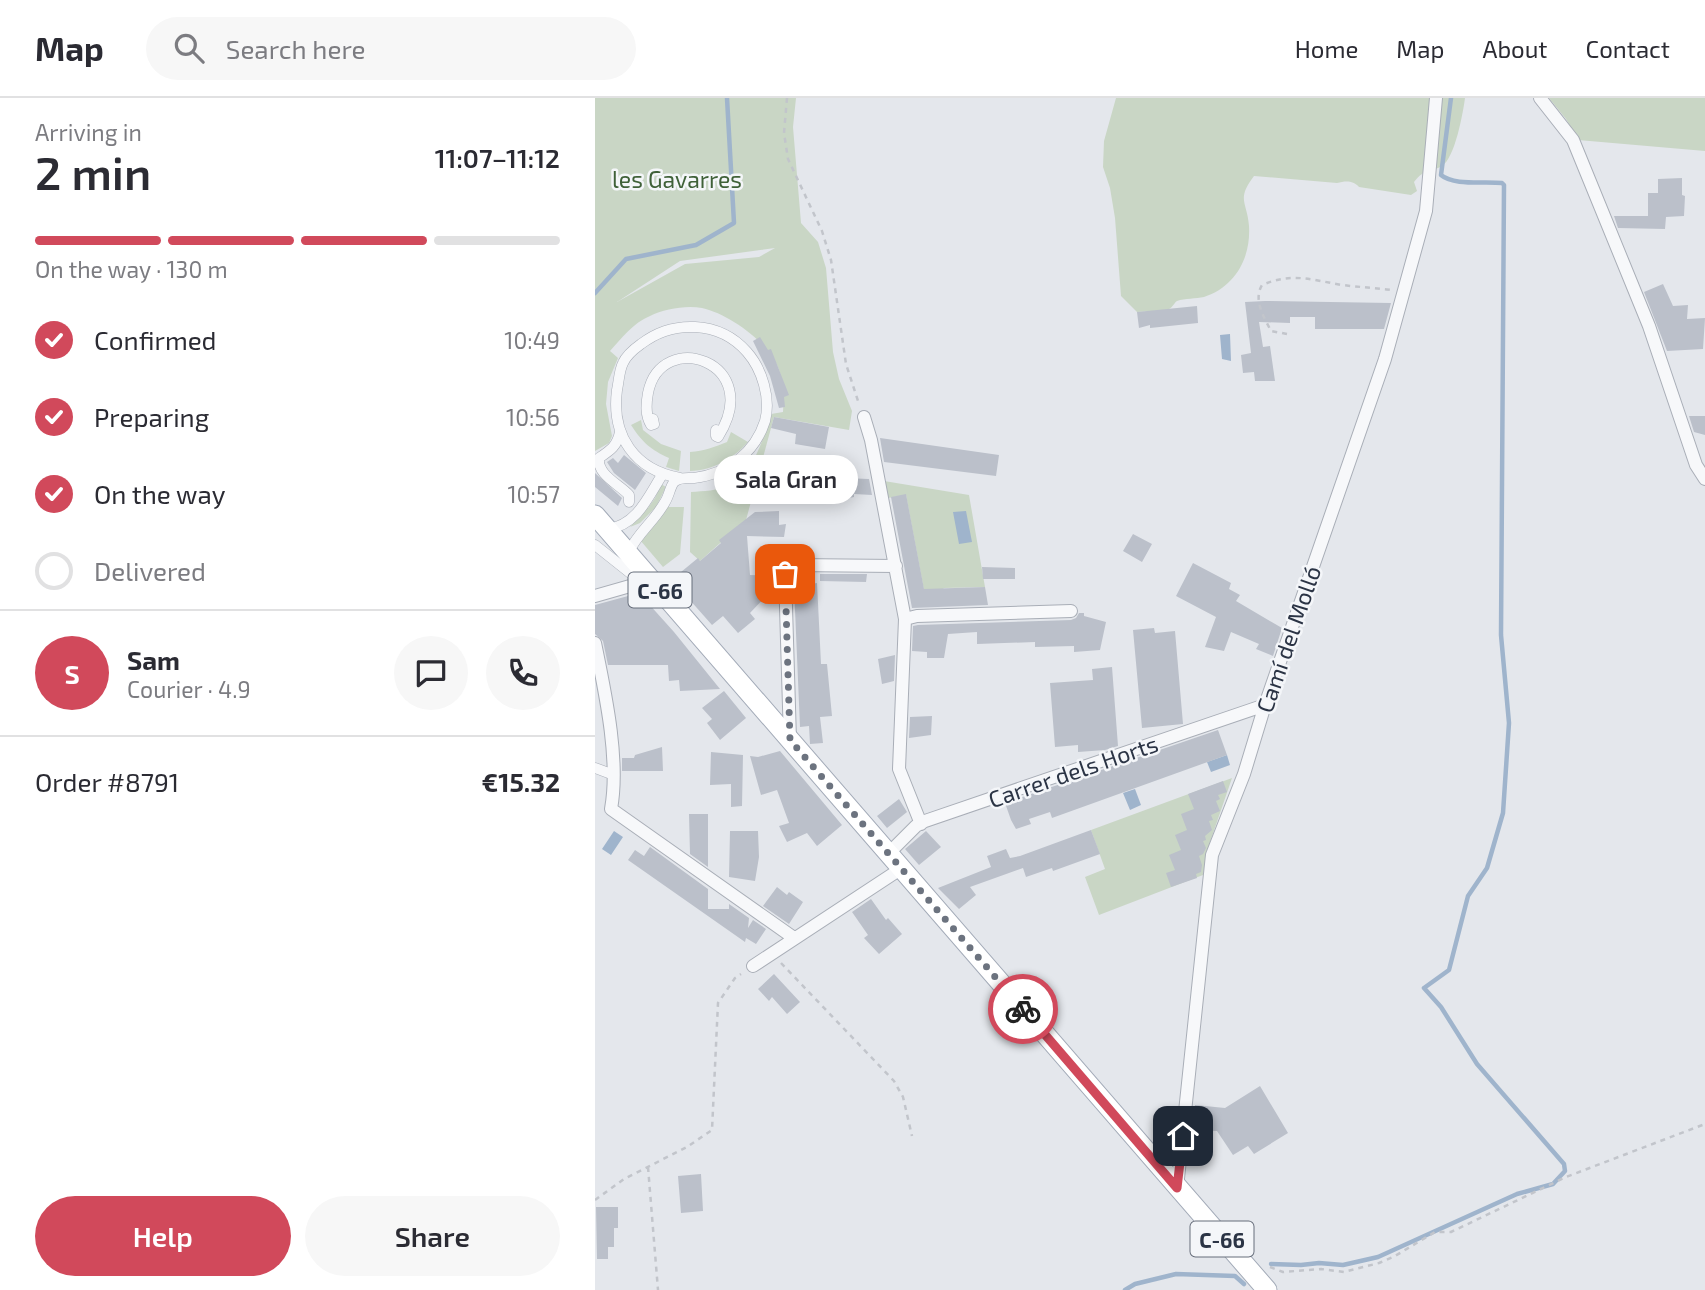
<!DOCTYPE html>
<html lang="en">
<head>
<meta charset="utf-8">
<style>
  :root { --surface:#fff; --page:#f7f7f7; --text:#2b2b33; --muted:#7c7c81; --line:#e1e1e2; --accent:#d1495b }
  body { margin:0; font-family:"Exo 2",sans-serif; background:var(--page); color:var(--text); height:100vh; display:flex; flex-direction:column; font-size:26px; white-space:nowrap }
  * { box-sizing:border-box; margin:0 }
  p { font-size:23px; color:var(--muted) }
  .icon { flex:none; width:38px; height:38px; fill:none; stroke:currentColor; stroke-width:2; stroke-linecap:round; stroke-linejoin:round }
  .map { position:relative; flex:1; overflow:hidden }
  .details { display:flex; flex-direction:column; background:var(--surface); width:595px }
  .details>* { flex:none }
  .pin { position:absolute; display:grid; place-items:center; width:60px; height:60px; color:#fff; margin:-30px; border-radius:14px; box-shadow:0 4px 10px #0006 }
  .courier { position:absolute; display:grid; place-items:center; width:70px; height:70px; margin:-35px; border:5px solid #d1495b; border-radius:50%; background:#fff; color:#222; box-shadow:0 2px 9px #0007 }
  .bubble { position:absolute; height:49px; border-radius:24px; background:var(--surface); box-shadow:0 4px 18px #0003; font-size:23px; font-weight:600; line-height:49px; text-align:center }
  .overview em { font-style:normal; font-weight:600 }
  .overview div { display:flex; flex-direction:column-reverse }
  .overview { display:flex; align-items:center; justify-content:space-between; height:119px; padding:0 35px }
  h1 { font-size:46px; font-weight:600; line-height:52px }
  .bar { display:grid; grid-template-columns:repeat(4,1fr); gap:10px 7px; align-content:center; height:84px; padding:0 35px }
  .bar i { height:9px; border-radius:5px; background:var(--line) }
  .bar .current { background:var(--accent) }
  .bar p { grid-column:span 4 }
  .line { display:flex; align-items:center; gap:18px; padding:0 35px; border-top:2px solid var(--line) }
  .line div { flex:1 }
  .round { display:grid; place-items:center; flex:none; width:74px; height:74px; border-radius:37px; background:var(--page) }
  ol { padding:0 35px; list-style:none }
  li { display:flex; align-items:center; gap:21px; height:77px }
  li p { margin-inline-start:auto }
  li .icon { padding:7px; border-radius:50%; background:var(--accent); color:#fff; stroke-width:4 }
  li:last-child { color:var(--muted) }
  li i { width:38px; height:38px; border:4px solid var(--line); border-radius:50% }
  .action { display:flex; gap:14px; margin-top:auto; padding:14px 35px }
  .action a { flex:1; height:80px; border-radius:42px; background:var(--accent); color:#fff; font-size:28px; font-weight:600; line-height:80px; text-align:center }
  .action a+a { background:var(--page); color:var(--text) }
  header { display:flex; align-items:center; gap:42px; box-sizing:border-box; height:98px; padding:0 35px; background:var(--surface); border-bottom:2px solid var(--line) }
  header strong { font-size:33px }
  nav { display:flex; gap:38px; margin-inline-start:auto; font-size:24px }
  .search { width:490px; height:63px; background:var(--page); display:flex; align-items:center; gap:18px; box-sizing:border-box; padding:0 24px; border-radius:38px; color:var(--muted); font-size:26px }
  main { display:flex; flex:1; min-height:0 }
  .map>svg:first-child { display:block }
  .green { fill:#c9d6c5; fill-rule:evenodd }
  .water { fill:#9fb4cc }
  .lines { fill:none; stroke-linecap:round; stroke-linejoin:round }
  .stream { stroke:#9fb4cc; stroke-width:4.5 }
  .building { fill:#bbc0ca }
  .pedestrian-casing { stroke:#a9aeb7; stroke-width:11 }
  .minor-casing { stroke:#a9aeb7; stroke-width:14 }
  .primary-casing { stroke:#a3abb8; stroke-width:21 }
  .path { stroke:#c2c5cb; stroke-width:2.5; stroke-dasharray:5 5; stroke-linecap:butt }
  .pedestrian { stroke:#f7f8fa; stroke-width:10 }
  .minor { stroke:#f7f8fa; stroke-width:12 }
  .primary { stroke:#fff; stroke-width:19 }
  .done { stroke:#6c737f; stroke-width:7; stroke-dasharray:0 12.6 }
  .route { stroke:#d1495b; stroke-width:9 }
  .labels { text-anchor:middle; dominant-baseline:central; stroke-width:5; stroke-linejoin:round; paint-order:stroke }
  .shield { fill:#f4f6f9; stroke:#676e7b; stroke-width:2 }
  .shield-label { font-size:21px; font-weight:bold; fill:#2b3445 }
  .park-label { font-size:23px; fill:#3f6138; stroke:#f4f6f9 }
  .street-label { font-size:23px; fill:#2b3445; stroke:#f4f6f9 }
</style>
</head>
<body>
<header>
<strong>Map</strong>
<div class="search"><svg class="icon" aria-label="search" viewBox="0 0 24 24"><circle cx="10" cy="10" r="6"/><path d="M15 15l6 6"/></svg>Search here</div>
<nav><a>Home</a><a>Map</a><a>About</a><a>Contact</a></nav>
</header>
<main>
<section class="details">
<div class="overview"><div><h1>2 min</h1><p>Arriving in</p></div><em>11:07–11:12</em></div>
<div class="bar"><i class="current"></i><i class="current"></i><i class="current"></i><i></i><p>On the way · 130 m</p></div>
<ol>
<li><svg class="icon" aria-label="check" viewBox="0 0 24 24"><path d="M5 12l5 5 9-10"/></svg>Confirmed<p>10:49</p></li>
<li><svg class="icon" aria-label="check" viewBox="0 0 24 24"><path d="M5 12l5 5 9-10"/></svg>Preparing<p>10:56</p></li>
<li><svg class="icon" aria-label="check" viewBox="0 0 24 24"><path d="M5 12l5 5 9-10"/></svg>On the way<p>10:57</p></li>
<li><i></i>Delivered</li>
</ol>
<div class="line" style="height:126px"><b class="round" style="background:var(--accent);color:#fff">S</b><div><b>Sam</b><p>Courier · 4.9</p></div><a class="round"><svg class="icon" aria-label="chat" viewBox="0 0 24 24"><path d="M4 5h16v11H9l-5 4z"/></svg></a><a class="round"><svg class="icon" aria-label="phone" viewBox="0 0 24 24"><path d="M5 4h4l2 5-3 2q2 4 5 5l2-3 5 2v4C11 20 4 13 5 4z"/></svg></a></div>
<div class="line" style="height:91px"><div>Order #8791</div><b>€15.32</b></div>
<div class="action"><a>Help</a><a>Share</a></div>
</section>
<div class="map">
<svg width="1110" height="1192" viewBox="0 0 1110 1192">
  <rect width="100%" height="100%" fill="#e4e7ec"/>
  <path class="green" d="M0,0H201L198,29L206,125L223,144L231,170L238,254L244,281L257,313L254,332L179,319L151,422L105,463L95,454L96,394C108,393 123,393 135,387C158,376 169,339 176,316L188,314C189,298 189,282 182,267C171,243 134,216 107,210C91,207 69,211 55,218C38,225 27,240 15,253L23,260L13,284L11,306L17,338L14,345L0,353ZM180,150L164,159L90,166L22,204L85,163Z
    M521,0H870C868,15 860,60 847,68C835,75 831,69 819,84L822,93L816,97L764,89C758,82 750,83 742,85L659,78C641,102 652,103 654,128C656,160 640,189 609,199C601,201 590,200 582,203C579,205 578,209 574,211C566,214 551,213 542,214L526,198L520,120L515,90L508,69L509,43Z
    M954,0H1110V53L983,42L971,21Z
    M46,322L48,332L66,346L86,353L84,373L71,369L74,360C56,352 47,344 36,327Z
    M136,334L153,344C138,361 119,372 95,373V354C109,353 120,349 132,344Z
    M289,383L374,397L390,489L349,490L332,508L311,397L293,400Z
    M66,386L71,389L61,409H89L85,456L68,469L45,442L72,410H60L45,425L35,429L52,410H17H53L60,400Z
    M637,680L613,750L608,777L504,817L490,779L510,771L496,732Z"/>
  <path class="water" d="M635,236L636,263L627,261L625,237Z
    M191,390H213V400L190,401Z
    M371,413L377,444L364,446L358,414Z
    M632,657L635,667L616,674L612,664Z
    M540,691L546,707L535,712L528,695Z
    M19,733L28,739L16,757L7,751Z"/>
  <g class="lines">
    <path class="stream" d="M0,195L31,161L101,147L139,125L132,0
      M676,1166L706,1167L724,1165L748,1167L783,1159L922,1096L958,1086L970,1073L969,1066L882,966L846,909L829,890L854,872L873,798L892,770L908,715L914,625L906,537L909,87L907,85C889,83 859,88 846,77L856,0
      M530,1192L540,1186L581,1176L640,1178L649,1186"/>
  </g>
  <path class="building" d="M1087,80V97L1090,98L1089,118L1071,119L1070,131L1023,130L1019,118H1053V95H1063V81Z
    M1068,186L1078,208L1093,207L1092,221L1110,220L1108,251L1072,253L1049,194Z
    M650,204L670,203L796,205L789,231H720V219H695V225L664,224L668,249L675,248L680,283H660L659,274L648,275L646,257L656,255Z
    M602,208L603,225L555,230V227L544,230L542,214Z
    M165,239L173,252L176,251L194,297L189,299L190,309L184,310L175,278L158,243Z
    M1094,318H1110V337L1099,334Z
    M179,319L234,329L230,351L200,346L201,336L176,330Z
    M285,340L404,357L401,378L289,364Z
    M29,357L51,375L40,392L19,375L12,364L18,360L23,365Z
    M0,375L27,400L23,408L0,389Z
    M219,379L274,381L277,397L259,396V399L249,401L248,398L222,401Z
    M311,396L329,491L390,489L393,507L317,510L296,399Z
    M184,413V427L191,426L189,439L152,438L155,477L181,478L182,506L173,496L155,515L160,521L143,535L128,518L117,527L78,483L87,475L86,474L103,460L105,463L126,445L124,442L160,414Z
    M538,436L557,446L547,464L528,453Z
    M598,465L636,485L634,491L645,497L641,503L687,530L678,558L661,551L664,546L636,534L629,553L610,549L621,519L581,498Z
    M387,469L420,470V481H388Z
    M225,476H272L271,484L225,483Z
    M222,485L226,566H232L237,618L225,619L228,645L215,646L214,628L205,629L199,488Z
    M44,495L79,534L125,591L85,593L84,582L74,583L73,567H13L8,543L0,536V507Z
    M484,515H489V518L511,524L505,552L479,554V548L440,549V544L382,546V534L353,536L349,560H332V554L317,553L318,528L323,527L476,522L481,520Z
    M559,530L560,535L580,533L588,626L547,630L538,532Z
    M300,557L299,583L287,586L283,561Z
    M517,569L523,648L510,652L483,654V647L460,649L455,585L498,582L497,571Z
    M129,593L151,620L125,642L112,625L117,621L107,610Z
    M337,618L336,637L314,640L315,619Z
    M623,632L632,657L457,720L455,714L434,721L436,726L421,731L416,722L410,705Z
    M67,649L68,673H27V660H39L40,657Z
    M185,653L247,727L222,748L212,735L192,744L184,728L194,725L182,692L166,697L155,658L163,659Z
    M116,654L148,657L147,708L136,709V686L115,687Z
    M628,683L632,694L623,697L625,701L621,703L625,713L616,717L618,722L614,723L617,732L610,738L611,742L608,743L611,750L608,756L604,758L607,767L606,774L601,776L602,780L576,789L571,775L580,772L574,757L586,752L580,737L592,732L586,716L599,711L593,696Z
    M304,701L312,714L292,730L282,718Z
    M94,716H113V769L95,756Z
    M496,732L505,756L458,773L457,770L431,779L428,770L375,789L381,797L364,811L343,790L396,769L392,758L411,751L415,760L425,758Z
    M135,733H163L164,759L160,783L134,779Z
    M331,733L346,749L324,767L310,751Z
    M55,749L113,791V811H134V806L154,820L153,830L158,822L171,831L161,846L151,840L150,844L33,762L40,752L49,758Z
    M182,789L192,797L194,794L208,804L194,826L168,808Z
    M276,801L291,822L293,820L307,836L284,856L269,840L273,837L257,814Z
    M179,876L205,904L192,916L177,899L174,903L163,891Z
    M665,988L693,1035L659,1056L653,1048L638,1057L622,1033L597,1032L600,1007L630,1010Z
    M106,1076L108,1113L86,1115L83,1078Z
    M1,1109H23V1130H19V1149H13V1161H2Z"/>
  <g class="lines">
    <g class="pedestrian-casing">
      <path id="pedestrian" d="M58,321L59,326L56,327C50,317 51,306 53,295C66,229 171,264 123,339L121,338V332
        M25,334C22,348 16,352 4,360C2,377 24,386 34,397V404
        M13,431C42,427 53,399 67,377
        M0,447L49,486
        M33,455C44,433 59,424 70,404C74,398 75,389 79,384C84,379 92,380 99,380C132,376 160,355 170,323C176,300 167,271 152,254C124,222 77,222 46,246C39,251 31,258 28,265C24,273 24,283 22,292C16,338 40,372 85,380
        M0,670L19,677"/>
    </g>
    <g class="minor-casing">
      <path id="minor" d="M945,0L978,42L1054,228L1101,367L1110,381
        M269,319L276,342L310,521L304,671L326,726
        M0,498L56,482
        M310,521L322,518L476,513
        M0,545C10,594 25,662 16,711L199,840
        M195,642L190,476L193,470L199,467L301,468
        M294,755L321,728L330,723L670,607
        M158,868L307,770
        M582,1090L617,757L649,676L670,607L790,261L831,113L841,0"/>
    </g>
    <g class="primary-casing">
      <path id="primary" d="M0,417L672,1192"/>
    </g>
    <path class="path" d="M192,0L189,35L193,61L227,133L236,162L251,266L264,306
      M692,236L676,233C669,219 658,202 667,187C698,174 717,182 747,187C764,189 780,190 796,192
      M186,865L299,983L308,999L317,1038
      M53,1069L63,1192
      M0,1102L29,1081L92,1049L117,1032L123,905L140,880L146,876
      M675,1169L688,1174L726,1171L749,1174L784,1165L800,1158L840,1134H856L971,1079L1110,1026"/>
    <use href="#pedestrian" class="pedestrian"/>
    <use href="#minor" class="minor"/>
    <use href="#primary" class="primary"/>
  </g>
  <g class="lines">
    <path class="done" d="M190,476L195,642L428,911"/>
    <path class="route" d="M428,911L582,1090L588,1038"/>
  </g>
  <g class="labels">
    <g class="shield">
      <rect x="33.5" y="474.5" width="63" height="35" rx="5"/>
      <rect x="595.5" y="1123.5" width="63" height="35" rx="5"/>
    </g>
    <g class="shield-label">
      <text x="65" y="492">C-66</text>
      <text x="627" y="1141">C-66</text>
    </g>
    <g class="park-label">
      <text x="82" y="81">les Gavarres</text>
    </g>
    <g class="street-label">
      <text transform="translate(693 541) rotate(-71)">Camí del Molló</text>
      <text transform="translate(478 673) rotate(-19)">Carrer dels Horts</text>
    </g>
  </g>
</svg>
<div class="pin" style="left:190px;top:476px;background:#ea580c"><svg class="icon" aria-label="bag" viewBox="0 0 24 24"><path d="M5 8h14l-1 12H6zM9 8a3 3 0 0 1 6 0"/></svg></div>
<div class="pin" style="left:588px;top:1038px;background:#1f2937"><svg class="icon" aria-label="home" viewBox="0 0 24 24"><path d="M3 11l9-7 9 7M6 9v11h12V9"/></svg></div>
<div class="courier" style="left:428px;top:911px"><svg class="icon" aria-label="bike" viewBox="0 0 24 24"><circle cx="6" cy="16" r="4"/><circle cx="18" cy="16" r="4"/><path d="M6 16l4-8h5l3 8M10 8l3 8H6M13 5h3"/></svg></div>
<div class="bubble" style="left:119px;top:357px;width:144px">Sala Gran</div>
</div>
</main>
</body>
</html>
